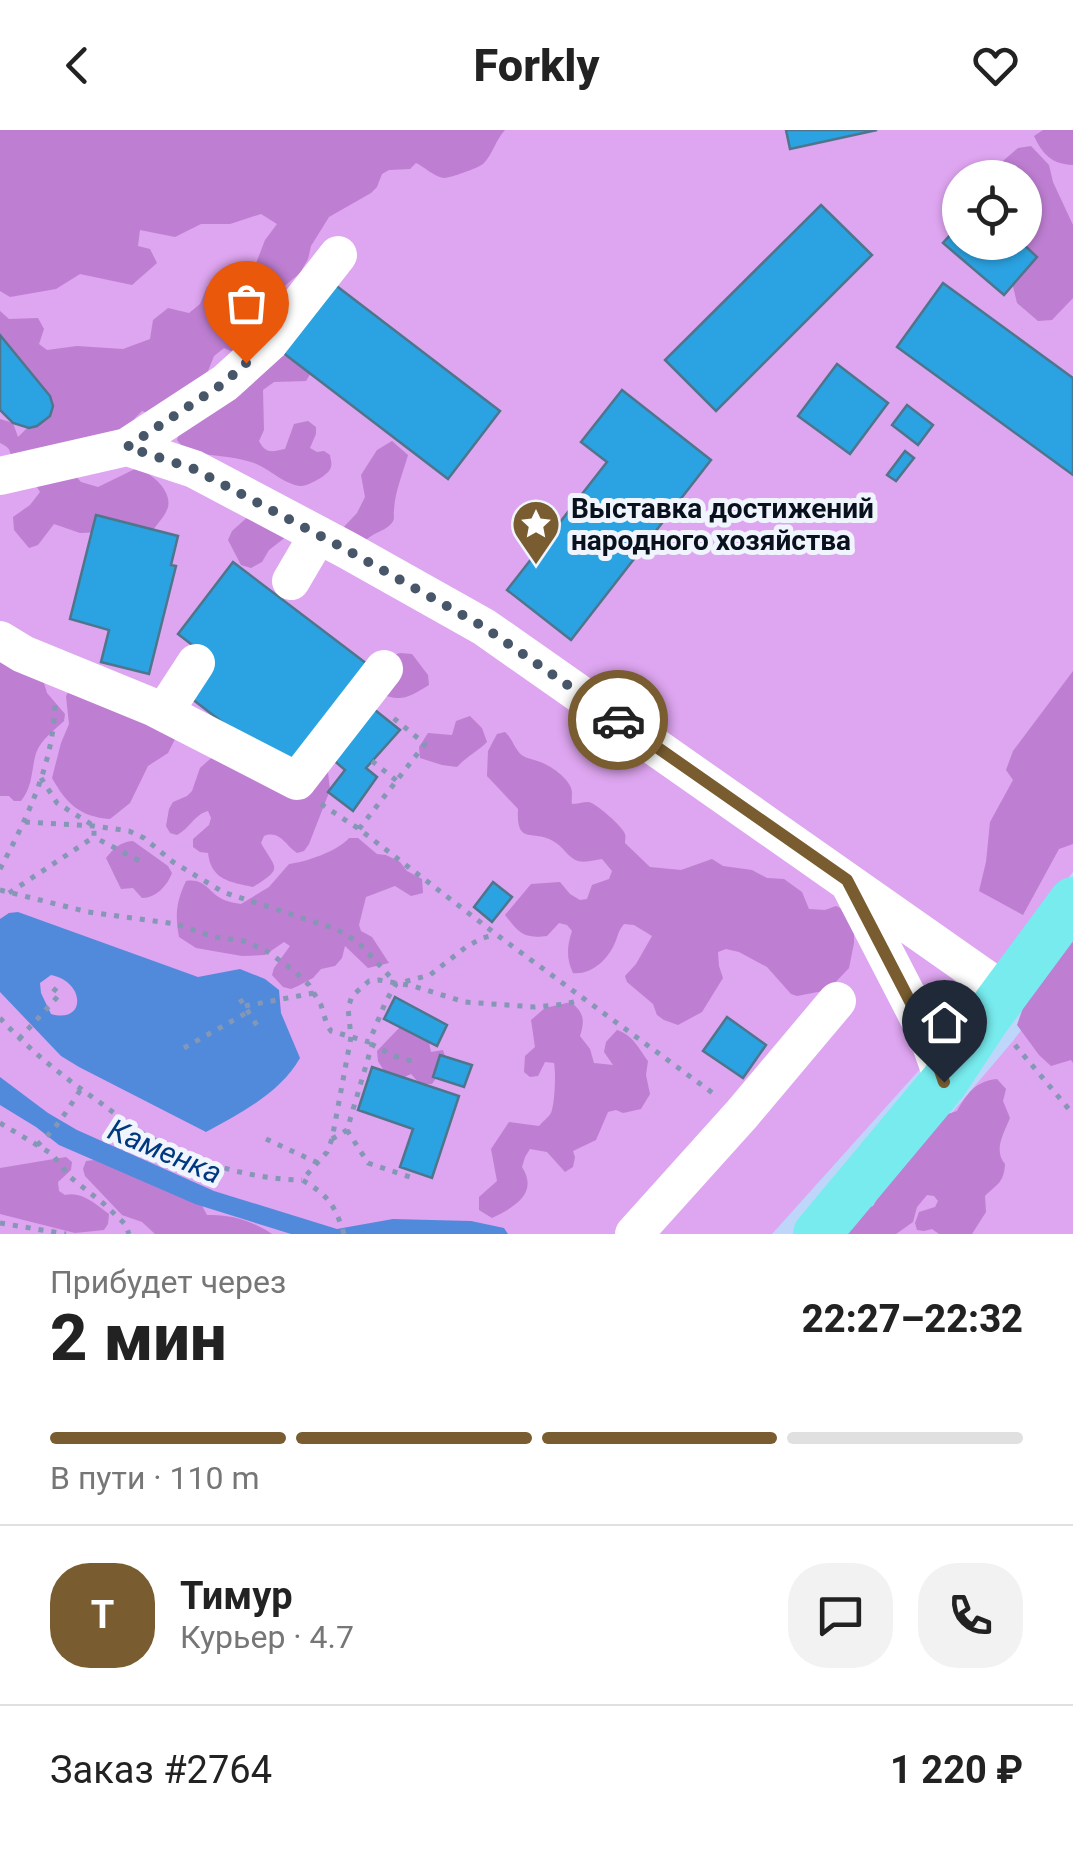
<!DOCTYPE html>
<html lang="ru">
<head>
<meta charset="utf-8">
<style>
  :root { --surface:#fff; --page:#f2f2f2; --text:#222; --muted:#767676; --line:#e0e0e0; --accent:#795d30 }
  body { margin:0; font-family:Roboto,sans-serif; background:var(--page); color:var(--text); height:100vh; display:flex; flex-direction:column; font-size:38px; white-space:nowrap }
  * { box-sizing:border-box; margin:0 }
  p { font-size:32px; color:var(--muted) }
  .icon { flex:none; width:55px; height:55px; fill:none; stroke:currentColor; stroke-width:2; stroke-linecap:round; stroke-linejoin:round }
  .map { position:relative; height:1104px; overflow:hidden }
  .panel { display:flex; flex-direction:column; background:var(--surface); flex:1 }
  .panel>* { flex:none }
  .controls { position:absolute; left:942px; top:30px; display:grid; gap:20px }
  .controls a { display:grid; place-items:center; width:100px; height:100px; border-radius:50%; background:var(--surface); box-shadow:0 2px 8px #0004; font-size:50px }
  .pin { position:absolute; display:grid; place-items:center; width:85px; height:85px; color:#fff; margin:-102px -42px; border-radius:50% 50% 50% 0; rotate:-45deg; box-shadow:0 0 10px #0007 }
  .pin .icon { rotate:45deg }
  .courier { position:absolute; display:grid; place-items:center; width:100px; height:100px; margin:-50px; border:8px solid #795d30; border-radius:50%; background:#fff; color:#222; box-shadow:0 2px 12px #0007 }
  .head em { font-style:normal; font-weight:800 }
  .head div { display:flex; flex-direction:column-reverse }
  .head { display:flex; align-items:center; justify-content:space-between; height:170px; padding:0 50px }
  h1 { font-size:65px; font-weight:800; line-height:75px }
  .bar { display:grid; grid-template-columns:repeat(4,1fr); gap:15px 10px; align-content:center; height:120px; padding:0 50px }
  .bar i { height:12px; border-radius:8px; background:var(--line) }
  .bar .selected { background:var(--accent) }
  .bar p { grid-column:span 4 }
  .line { display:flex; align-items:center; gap:25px; padding:0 50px; border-top:2px solid var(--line) }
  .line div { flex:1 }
  .round { display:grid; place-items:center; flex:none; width:105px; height:105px; border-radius:40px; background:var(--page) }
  header { display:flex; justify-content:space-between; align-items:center; height:130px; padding:0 50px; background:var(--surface); font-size:45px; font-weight:800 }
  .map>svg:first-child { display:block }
  .green { fill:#dea5f0; fill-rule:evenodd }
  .forest { fill:#be7ed2 }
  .water { fill:#528adb; fill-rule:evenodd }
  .building { fill:#2ba2e1; stroke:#4f758d; stroke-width:2.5 }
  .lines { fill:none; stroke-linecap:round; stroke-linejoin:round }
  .path { stroke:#8497b4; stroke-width:5; stroke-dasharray:5 8; stroke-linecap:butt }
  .minor { stroke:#fff; stroke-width:38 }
  .major { stroke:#77ebee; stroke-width:48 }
  .done { stroke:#48566a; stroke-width:10; stroke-dasharray:0 18 }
  .route { stroke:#795d30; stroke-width:12 }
  .labels { text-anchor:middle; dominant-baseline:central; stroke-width:10; stroke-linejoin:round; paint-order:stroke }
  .poi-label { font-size:28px; font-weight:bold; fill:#09111d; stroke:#f0f5fd; text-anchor:start }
  .water-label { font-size:30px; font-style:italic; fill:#003880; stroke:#f0f5fd }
</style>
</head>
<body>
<header><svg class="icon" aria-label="back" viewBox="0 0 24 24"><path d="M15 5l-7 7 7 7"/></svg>Forkly<svg class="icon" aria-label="heart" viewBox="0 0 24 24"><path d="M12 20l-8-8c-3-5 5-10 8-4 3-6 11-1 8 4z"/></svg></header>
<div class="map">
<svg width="1073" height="1104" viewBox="0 0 1073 1104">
  <rect width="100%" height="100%" fill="#bdd6fa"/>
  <path class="green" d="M0,0H1073V742L930,928L772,1104H0ZM960,48H1025V112H960Z
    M1073,833V1104H849L1013,911Z"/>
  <path class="forest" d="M0,0H505C496,9 492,26 483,34C478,38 450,48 444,48C434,47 425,37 416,33L410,39L389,40L382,44L377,57L371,63L329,87L311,116L308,129L300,143L249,186L251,194L258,197L266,176L281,172L238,224L224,218L214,226L202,256L153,285L142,281L135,288L134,299L71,341L81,352L98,357L137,338C151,343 172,360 168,377C166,385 158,393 153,400L80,403L54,394L38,415L29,418L14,400L13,387L30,375L40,362C34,350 22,345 15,334C7,323 15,320 0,313V289L13,293L18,307L33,292L0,240V181L9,189L38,188L44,199L39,214L47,220L77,216L123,219L150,209L153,190L168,178L189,183L200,174L207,157L237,141L255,136L265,110L277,94L261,84L230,94H201L175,107L140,100L138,116L150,119L157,133L132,155L80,144L56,159L10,167L0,161Z
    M1043,0H1073V35C1052,34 1043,25 1034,6Z
    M1031,16L1049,35L1053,52L1073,95V168L1052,190L1038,191L1017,173L1010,144L1012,113L1025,112V48H983L1018,18Z
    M269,225L296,227L315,236L306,251L274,252L263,260L264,300L259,311C266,324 271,322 285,319L294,294L308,291L316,297V304L310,318L317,322L324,321L330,325C331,332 333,335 329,341C324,347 308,356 301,356C284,355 268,337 251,332C231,326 208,325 187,322L177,310L183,291Z
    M392,311L408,325C403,343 395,361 394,380C393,388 396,389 390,395C383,402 373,402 363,413L341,400L357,383L365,367L361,345L377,320Z
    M251,384L287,406L269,420L262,432L251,438L241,435L228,410L232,401Z
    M400,523L412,524L428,545L429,555C402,571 403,571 373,562L387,527Z
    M0,530L43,550L47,563L65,584L64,591C54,600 41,610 36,623C31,641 33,656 21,671H14L9,666H0Z
    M1073,541V714L1059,719L1023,785L979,761L986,732L990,692L1013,650L1006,640L1013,621Z
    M78,546L179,601L168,623L148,636L130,673L110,689C80,687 66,673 52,648L61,613L69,594L66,566Z
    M470,586L482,598L487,612C478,621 466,627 457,637L442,635L420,628L419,617L428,603L452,605L456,591Z
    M505,602C514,610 515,622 525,627C526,628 539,631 540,632C550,635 568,648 571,658C573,663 571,669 572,674C578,674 583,672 588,672C595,672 623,697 625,704C626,707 625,710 625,713L650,737L681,740L712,729L723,736L752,740L767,748L784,749L802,762L809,779L825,780L836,776L850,783L854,790V813L849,838L828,860L797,866L791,864L767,837L739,822L726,819L718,822L719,836L723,848L702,882L678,895L664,890L657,885L653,874L627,852L625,846L636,834L652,806L634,795L624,794C617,802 618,808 613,817C605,832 590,845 573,843C566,828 567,816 572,801L567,795L559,793L547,806C523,809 519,803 505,785L531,754L560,752L570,764L580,770L587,769L592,755L609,749L612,741L602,729C595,730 586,733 578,731C568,728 563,716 553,711C532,699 516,716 518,679L487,646L488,621L497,604Z
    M219,621L327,633L330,660L309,714L304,721L297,723C285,715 280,700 264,706L261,713C276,740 284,737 253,757C230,752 211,750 208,723L200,722L193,717V709L209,695L211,688L208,681C195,684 189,699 177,705L170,703L166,696L169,679L173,672L187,666L192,661L200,638Z
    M349,708H358L377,724L386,725L400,732L407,741L422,749L423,763L411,766L395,756L366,767L359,795L361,801L372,807L389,833L368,838L345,816L342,828L335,836L321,839L313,848L298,856L291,859L283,857L272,845L274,838L290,816L284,812L265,825L242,826L196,818L179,807C175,785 176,772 186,751C206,748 208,763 224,770C229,772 235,773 241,774L269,757L289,734C306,732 338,721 349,708Z
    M133,711L168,736L172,743C167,756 156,768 142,768L133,758L121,759L106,728C114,718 120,712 133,711Z
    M1073,804V933L1071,930L1051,936L1039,925L1017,895L1025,872Z
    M571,872C584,883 585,890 580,906L590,919L594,933L613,935L604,922L606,912L617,900C633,905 639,919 648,931L646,945L650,964L641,979L623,983L616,980L608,982L596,1010L573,1021L575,1027L573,1037L565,1042L547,1022L530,1019L525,1027L522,1037C539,1064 514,1077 492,1088L479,1080V1067L497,1051L491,1019L509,992L539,996C543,991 548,988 551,983C555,974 556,942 554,933L545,932L538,946L530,947L524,942L525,926L535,917L531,890L545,878Z
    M400,897L427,902L431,922L443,920L447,932L432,954H420L411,944L400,949L387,946L378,931L377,921Z
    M997,949L1006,959L1003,971L1010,988C1004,1003 993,1020 1005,1034C1004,1053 997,1054 985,1066L986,1082L972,1104H939L932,1099L924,1101L917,1100L915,1093L919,1082L935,1077L938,1071L934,1066L927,1065L917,1077L913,1092L896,1104H847L867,1078L873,1076L877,1069L945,985L957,981C967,964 975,951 997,949Z
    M66,1027L72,1032L71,1040L58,1052L59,1061L65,1065C81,1061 96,1074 109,1084L108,1094L104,1100L75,1103L0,1084V1038Z
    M94,1030L200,1072L207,1085C231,1084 252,1091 272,1104H155L142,1092L122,1085L85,1046L83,1039L86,1031Z"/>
  <path class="water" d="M18,782L198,847L240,839L265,849L279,860L281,883L300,928C281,962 240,984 206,1002L79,937L61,926L0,862V789L9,783ZM51,845C86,852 86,894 51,884L41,863L40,853Z
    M0,947L48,983L77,1000L214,1061L337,1099L393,1089L471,1091L504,1098L508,1104H291L195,1074L59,1015L36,997L0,975Z"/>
  <path class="building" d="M786,0H877L790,19Z
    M821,75L872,125L716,281L665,230Z
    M960,94V112H1021L1037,127L1004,165L943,113Z
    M943,153L1073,248V345L897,217Z
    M334,154L500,281L448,349L282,222Z
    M0,205L50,266L53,276L50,286L37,296L29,298L13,293L0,280Z
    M837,234L888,273L850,324L798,286Z
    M622,260L711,330L571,510L507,460L607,332L581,312Z
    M907,275L933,295L918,315L892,295Z
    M905,321L914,328L896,351L887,345Z
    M96,385L178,406L171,435L176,436L149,544L101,532L109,500L70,489Z
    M233,432L371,537L289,644L187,565L213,531L178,504Z
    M370,576L400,600L366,638L377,647L353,681L328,662L345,640L330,627Z
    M493,752L512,767L492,792L474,777Z
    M395,867L447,895L437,916L384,889Z
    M727,887L766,915L743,948L703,921Z
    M440,925L472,935L464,957L433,947Z
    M372,937L459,966L432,1048L400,1037L413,999L358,980Z"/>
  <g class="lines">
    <path class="path" d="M372,631L397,651
      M41,648L57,673L94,696V707L142,732
      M321,674L359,699L497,805L714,964
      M25,692L94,696L129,701L144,708L173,732L223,762L336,799L358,812L394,851
      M359,699L425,614L391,586
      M0,739C27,688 54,633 55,573
      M0,760L88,782L176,794L214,807L244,811L265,820L293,840L309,855L321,875L327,895L331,901L369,912L386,871L396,854L430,845L466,817L482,808L495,805
      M9,763L94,707
      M240,869L258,897
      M245,876L314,863
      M0,888C28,919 61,945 95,969C110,979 124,992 139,1001C186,1030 247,1049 302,1050
      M19,909L60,864L49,855
      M371,914L394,926L415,932
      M1015,915L1073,984
      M184,918L248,882
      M0,993L52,1024L70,1047L104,1074L125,1094L129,1104
      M347,1000L368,1033L416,1049
      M266,1009L318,1033
      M332,1009L347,1000L372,915
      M37,1015C56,1000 68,979 81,959
      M0,1093L66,1104
      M344,1104C335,1075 328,1065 302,1050L327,1022L332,1009L351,907L348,878L352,866L369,851L379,850L413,856L465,872L535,877L565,874L582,870"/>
    <path class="minor" d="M127,317L225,253L269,213L338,125
      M0,346L127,317L194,339L347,420L484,497L1006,863
      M291,451L318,405
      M0,510L23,524L155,578L297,651L384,539
      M164,582L196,533
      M851,757L928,906L944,952
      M634,1104L742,984L837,871"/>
    <path class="major" d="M817,1104L944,952L985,890L1073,771"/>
  </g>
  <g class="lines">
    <path class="done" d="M246,233L224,253L127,317L194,339L347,420L484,497L618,590"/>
    <path class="route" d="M618,590L847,750L928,906L944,952"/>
  </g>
  <defs>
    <g id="sight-pin" transform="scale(2.5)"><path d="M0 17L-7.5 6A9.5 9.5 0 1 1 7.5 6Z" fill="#795d30" stroke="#f0f5fd"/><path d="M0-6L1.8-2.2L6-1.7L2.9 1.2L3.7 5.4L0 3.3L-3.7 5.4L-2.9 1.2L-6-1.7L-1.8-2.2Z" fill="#fff"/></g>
  </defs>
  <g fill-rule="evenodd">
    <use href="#sight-pin" x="536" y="394"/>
  </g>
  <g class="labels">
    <g class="poi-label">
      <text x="571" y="378">Выставка достижений<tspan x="571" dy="32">народного хозяйства</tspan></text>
    </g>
    <g class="water-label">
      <text transform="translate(165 1021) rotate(23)">Каменка</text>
    </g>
  </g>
</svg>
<div class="controls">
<a><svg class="icon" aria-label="locate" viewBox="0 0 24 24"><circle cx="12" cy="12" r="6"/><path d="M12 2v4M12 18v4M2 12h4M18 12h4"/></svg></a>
</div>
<div class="pin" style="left:246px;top:233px;background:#ea580c"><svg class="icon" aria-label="bag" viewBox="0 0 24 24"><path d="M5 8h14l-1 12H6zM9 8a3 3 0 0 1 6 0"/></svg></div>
<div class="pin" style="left:944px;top:952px;background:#1f2937"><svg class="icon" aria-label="home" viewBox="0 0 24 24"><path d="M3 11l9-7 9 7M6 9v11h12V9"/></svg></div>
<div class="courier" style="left:618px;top:590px"><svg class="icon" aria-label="car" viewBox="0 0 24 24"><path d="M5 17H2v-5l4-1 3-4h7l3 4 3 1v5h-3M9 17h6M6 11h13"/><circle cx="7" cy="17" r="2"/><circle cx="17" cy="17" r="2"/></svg></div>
</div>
<section class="panel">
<div class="head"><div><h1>2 мин</h1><p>Прибудет через</p></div><em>22:27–22:32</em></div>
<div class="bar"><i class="selected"></i><i class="selected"></i><i class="selected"></i><i></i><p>В пути · 110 m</p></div>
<div class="line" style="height:180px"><b class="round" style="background:var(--accent);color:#fff">Т</b><div><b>Тимур</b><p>Курьер · 4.7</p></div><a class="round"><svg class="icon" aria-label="chat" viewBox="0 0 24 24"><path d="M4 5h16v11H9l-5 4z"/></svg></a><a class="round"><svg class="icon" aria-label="phone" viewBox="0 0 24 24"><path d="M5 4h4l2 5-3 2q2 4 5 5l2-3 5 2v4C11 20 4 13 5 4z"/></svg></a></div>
<div class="line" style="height:130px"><div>Заказ #2764</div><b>1 220 ₽</b></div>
</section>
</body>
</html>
